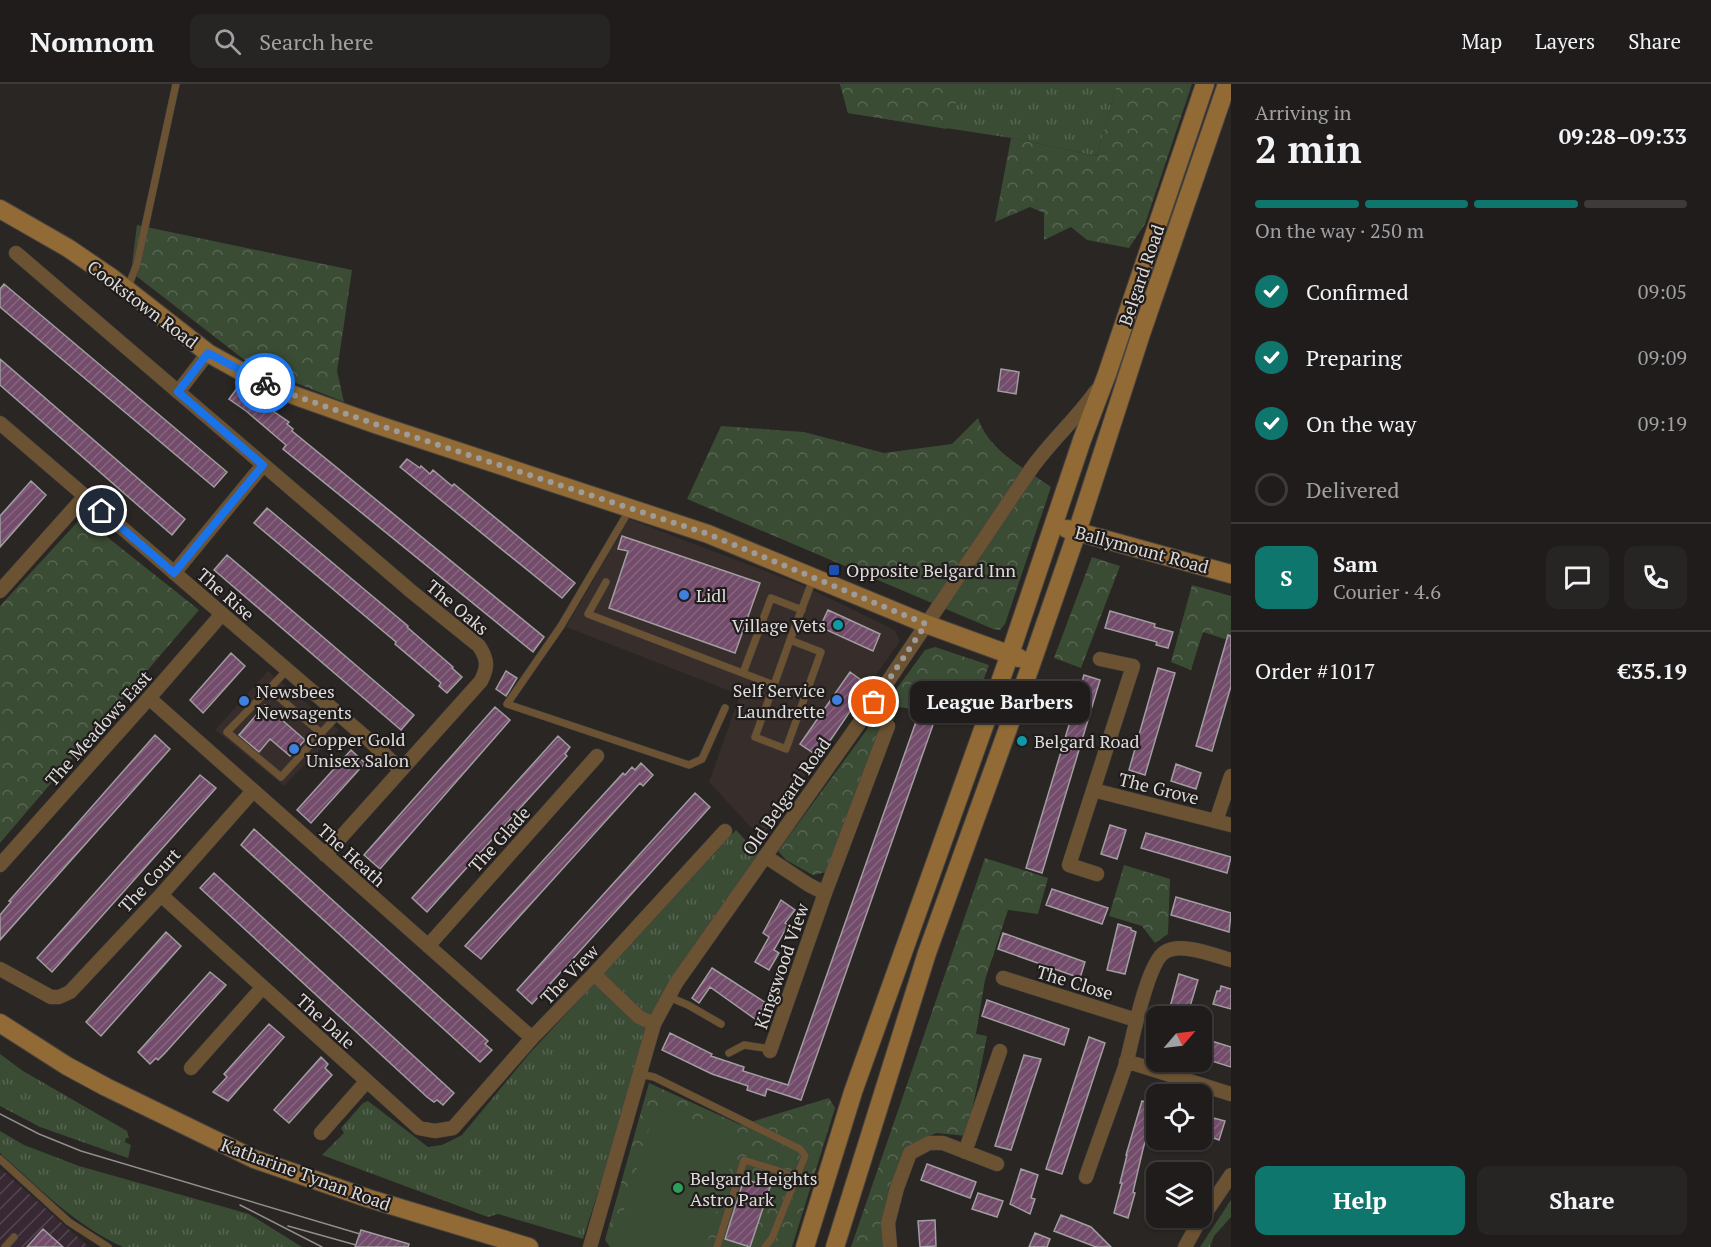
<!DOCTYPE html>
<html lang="en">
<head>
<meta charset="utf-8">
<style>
  :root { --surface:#1f1c1b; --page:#272524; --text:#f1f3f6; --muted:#a1a1a3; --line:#3c3a3a; --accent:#0f766e }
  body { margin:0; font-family:"PT Serif",serif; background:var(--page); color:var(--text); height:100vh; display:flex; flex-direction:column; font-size:22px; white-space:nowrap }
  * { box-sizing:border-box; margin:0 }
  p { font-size:20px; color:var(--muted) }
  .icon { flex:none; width:33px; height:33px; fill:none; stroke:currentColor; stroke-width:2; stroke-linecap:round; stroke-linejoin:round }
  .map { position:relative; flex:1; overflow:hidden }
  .panel { display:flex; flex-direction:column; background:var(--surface); width:480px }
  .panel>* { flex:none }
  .needle { width:39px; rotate:62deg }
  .fabs { position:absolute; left:1146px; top:922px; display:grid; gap:12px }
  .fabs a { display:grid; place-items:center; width:66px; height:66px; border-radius:12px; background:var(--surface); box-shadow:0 2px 4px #0004,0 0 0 2px var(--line); font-size:30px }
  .pin { position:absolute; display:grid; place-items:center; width:51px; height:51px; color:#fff; margin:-26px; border:3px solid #fff; border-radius:50%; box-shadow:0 2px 6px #0007 }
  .courier { position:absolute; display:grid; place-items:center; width:60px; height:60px; margin:-30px; border:4px solid #1a73e8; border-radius:50%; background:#fff; color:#222; box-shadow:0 2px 8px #0007 }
  .bubble { position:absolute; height:42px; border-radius:12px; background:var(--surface); box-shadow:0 2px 4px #0004,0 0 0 2px var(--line); font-size:20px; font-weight:800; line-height:42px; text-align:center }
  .head em { font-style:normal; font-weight:800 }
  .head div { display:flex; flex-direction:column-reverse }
  .head { display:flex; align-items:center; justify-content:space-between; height:102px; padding:0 24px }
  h1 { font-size:39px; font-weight:800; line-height:45px }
  .bar { display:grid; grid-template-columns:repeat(4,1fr); gap:9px 6px; align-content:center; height:72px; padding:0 24px }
  .bar i { height:8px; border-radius:4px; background:var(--line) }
  .bar .active { background:var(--accent) }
  .bar p { grid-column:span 4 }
  .line { display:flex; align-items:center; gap:15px; padding:0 24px; border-top:2px solid var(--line) }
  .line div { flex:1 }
  .round { display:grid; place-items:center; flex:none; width:63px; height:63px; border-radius:12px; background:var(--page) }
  ol { padding:0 24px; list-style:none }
  li { display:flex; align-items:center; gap:18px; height:66px }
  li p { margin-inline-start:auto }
  li .icon { padding:6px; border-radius:50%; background:var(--accent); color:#fff; stroke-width:4 }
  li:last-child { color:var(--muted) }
  li i { width:33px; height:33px; border:3px solid var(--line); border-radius:50% }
  .action { display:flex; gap:12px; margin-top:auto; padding:12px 24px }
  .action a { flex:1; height:69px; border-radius:12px; background:var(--accent); color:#fff; font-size:24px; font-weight:800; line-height:69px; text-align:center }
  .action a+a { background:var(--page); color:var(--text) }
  header { display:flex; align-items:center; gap:36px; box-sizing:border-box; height:84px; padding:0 30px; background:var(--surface); border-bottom:2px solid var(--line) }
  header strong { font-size:28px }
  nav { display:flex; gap:33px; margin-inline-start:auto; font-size:21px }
  .search { width:420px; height:54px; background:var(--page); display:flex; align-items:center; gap:15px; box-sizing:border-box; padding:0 21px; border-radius:12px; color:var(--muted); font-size:22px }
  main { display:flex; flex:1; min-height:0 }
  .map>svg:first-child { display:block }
  .built { fill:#372d2a }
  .industrial { fill:url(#industrial-furrows) }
  .grass { fill:url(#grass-tufts) }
  .forest { fill:url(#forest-crowns) }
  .pitch { fill:#3b4c35 }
  .building { fill:url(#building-hatch); stroke:#a19da0; stroke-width:1.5 }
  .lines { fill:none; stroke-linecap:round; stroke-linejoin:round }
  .lane-casing { stroke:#464341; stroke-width:8 }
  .street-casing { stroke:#464341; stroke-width:15 }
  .secondary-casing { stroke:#464341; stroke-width:20 }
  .lane { stroke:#6b5232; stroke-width:7 }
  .street { stroke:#6b5232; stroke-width:14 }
  .secondary { stroke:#916a35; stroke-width:18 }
  .tram { stroke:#918f8d; stroke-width:1.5 }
  .done { stroke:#9e9c9a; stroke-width:6; stroke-dasharray:0 10.8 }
  .route { stroke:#1a73e8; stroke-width:8 }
  .transit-dot { fill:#1a4fb4; stroke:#201c1b; stroke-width:2 }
  .shop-dot { fill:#3f7fe0; stroke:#201c1b; stroke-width:2 }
  .culture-dot { fill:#0f9aa8; stroke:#201c1b; stroke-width:2 }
  .leisure-dot { fill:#2e9e5b; stroke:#201c1b; stroke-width:2 }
  .labels { text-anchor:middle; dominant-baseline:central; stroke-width:4.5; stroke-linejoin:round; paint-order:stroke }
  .street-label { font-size:18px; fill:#dddbda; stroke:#201c1b }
  .poi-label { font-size:18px; fill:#dddbda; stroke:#201c1b; text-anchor:start }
</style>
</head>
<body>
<header>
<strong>Nomnom</strong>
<div class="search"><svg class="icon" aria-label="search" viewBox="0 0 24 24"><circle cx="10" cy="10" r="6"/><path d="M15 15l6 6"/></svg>Search here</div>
<nav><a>Map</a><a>Layers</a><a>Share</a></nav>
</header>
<main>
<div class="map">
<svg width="1231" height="1163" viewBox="0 0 1231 1163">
  <defs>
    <pattern id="industrial-furrows" width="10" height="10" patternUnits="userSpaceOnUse" patternTransform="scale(1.5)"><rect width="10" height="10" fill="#382833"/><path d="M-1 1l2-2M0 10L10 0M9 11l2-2" fill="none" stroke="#544750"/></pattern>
    <pattern id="grass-tufts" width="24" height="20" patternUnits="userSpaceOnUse" patternTransform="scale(1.5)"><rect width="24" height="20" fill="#3b4c35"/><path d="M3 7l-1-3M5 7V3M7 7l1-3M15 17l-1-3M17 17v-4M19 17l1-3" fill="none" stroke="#576552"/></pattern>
    <pattern id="forest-crowns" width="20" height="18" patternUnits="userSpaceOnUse" patternTransform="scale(1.5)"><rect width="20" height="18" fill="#3b4c35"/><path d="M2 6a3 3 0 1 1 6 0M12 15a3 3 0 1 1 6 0" fill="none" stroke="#576552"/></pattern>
    <pattern id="building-hatch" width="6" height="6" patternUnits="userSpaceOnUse" patternTransform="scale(1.5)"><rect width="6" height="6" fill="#724c6a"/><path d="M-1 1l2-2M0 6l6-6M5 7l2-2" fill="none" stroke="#86657f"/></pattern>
  </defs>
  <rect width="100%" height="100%" fill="#292624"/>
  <path class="built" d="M629,435L802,501L895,546L900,557L761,754L709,698L740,611L566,543Z
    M268,587L339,646L284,702L215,646Z"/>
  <path class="industrial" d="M0,1084L89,1163H0Z"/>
  <path class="grass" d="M840,0H1117L1097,72L1011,54L848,29Z
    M736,746L759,771L671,897L635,992L583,1155L498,1130L488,1133L322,1071L344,1049L341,1044L363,1019L368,1017L428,1063L442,1061L462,1051L529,970Z
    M0,970L23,987L127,1047L129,1054H126L125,1058L131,1061L128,1074L40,1043L0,1022Z
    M0,1047L24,1061L79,1082L249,1130L302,1163H123C75,1141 39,1104 0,1069Z
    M1231,1116V1133L1214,1152L1210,1163H1200Z"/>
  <path class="forest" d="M840,0H962L947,45L848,29Z
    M1117,0H1192L1145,140L1129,164L1087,156L1071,143L1044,156V129L1030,123L995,138L1011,54L1097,72Z
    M137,141L352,186L337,287L344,318L251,281L131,188Z
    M978,334C988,366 1024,384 1051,403L1005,540L1000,546L993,545L687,415L721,342L804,348L884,369L952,360Z
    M82,433L199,526L0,759V522Z
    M1092,473L1120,482L1081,584L1054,574Z
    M1192,501L1231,512V557L1203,548L1191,586L1171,578Z
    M935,563L989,581L969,635L899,623L827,788L813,791L786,776L778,767L925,566Z
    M985,774L1048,794L1038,830L1008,826L985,896L976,950L987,952L967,1052L936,1049L914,1060L903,1072L886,1118L882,1144L884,1163H851Z
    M1124,781L1170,795L1168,850L1155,859L1142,842L1109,832Z
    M649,999L741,1041L829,1014L835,1024L792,1163H610L605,1156Z"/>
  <path class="pitch" d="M655,1025L740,1051L706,1163H636L615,1156Z"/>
  <path class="building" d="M4,200L227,388L214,403L0,223V205Z
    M0,275L185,435L172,451L0,301Z
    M1001,285L1019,288L1016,310L998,307Z
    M238,303L289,338L287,340L293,345L292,347L544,553L533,568L283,365L286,361L246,327L229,315Z
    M407,375L420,384L421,382L430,390L433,386L452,402L454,400L575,499L562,514L400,383Z
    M31,397L46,411L0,463V432Z
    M267,424L408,542L407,543L453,583L452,584L462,593L447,609L439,602L441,599L395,560L396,558L254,439Z
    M622,452L760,499L735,569L609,524L628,467L618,465Z
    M227,471L414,631L401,646L214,486Z
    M828,526L880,550L873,567L820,543Z
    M1110,527L1155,540L1154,543L1173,548L1168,564L1156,561L1157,558L1105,544Z
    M1228,551L1231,552V602L1212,667L1196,662Z
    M231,569L245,582L203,629L190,616Z
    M1158,584L1175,589L1145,691L1129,686Z
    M506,587L517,594L506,612L496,605Z
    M850,588L868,601L819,673L800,660Z
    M1084,591L1100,596L1042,789L1026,784Z
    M265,621L305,656L290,672L270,655L259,668L239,651Z
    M495,623L510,636L380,785L364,771Z
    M918,632L934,638L801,1016L767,1005L765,1012L747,1006L748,1002L712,990L662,966L670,949L712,970L711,972L744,983L743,987L788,1001Z
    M155,651L170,665L0,856V831L11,818L9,817Z
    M558,652L570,663L565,670L567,672L427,828L412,814Z
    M351,666L365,679L311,739L297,726Z
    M641,679L653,691L643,702L640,699L481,875L465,862L623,689L625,691L632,683L635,686Z
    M1176,680L1201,689L1196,705L1171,697Z
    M200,691L216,704L52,888L37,874Z
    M695,709L710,723L532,920L517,906Z
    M1110,741L1126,746L1117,775L1101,770Z
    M254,745L488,957L485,960L492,966L480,978L241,761Z
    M1146,749L1231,773L1227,789L1141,764Z
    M214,789L454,1009L443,1021L437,1016L434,1018L427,1013L200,804Z
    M1052,805L1108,824L1102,840L1046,821Z
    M1176,813L1231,829L1229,848L1171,831Z
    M781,816L795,826L785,839L788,841L774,866L779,869L769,886L755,878L769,853L763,849Z
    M1118,840L1131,844V846L1136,848L1125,890L1107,886Z
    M166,848L181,862L101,952L86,938Z
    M1003,849L1085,878L1080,894L998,865Z
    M712,884L766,919L755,935L710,903L699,919L692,914Z
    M210,888L226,901L165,969L158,976L156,974L150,980L138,968Z
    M1179,890L1198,896L1188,929L1170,923Z
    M1221,902L1231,905V925L1213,920L1217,907H1220Z
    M987,916L1069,945L1064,961L982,932Z
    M269,940L284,953L228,1017L213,1008L227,993L224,990Z
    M1089,953L1105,959L1062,1090L1046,1085Z
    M1202,954L1231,963V983L1202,974Z
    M1024,971L1041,975L1011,1066L995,1062Z
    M321,973L328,980L325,984L332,991L289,1039L274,1026Z
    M1142,1017L1156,1021L1143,1065L1133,1108L1135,1109L1128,1134L1114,1129L1122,1099H1120L1127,1071H1126Z
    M1202,1031L1225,1037L1219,1056L1202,1050Z
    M927,1080L976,1098L970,1114L921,1096Z
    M1021,1085L1038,1091L1031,1114L1035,1115L1030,1130L1010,1120Z
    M744,1095L770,1103L750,1163L725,1155Z
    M978,1109L1003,1117L997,1133L972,1125Z
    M1061,1131L1091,1143L1111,1163H1096L1054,1147Z
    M935,1136L936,1162L920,1163L918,1137Z
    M43,1145L63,1163H27Z
    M361,1146L409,1160L408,1163H355Z
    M1035,1149L1050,1155L1047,1163H1029Z"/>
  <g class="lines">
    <g class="lane-casing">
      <path id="lane" d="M128,203L137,180L176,0
        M630,425L561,542L507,620L689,681L702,675L725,624
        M606,498L588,530L774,601L755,653L786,665L821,568L790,556L813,495
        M287,586L269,605L321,649L339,630
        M743,589L771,514L802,526
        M774,601L790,556
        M269,605L227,648L281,693L321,649
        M669,913L688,921L721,940
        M729,969L744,961L771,965
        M640,990L654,993L800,1065L805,1072L772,1154L765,1163
        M0,1075L69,1138L108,1163
        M5,1163L14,1153
        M717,1163L744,1076L798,1093"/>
    </g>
    <g class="street-casing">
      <path id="street" d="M16,169L412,508L479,562C488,576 488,583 481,597L325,771
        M178,308L208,269
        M0,339L370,657L401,686
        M174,489L263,381
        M0,507L85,412
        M149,614L532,954
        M1093,706L1231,741
        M1216,737L1231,692
        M765,772L809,801L825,809
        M0,781L149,614L222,530
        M1097,790L1069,781L1133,582L1100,575
        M161,811L419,1044L435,1047L453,1044L532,954L594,890L725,747
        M428,862L597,672
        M0,885L51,913H59L70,908L161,811L253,707
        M594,890L639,933L654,940
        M1003,894L1136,936
        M770,967L825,809L888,642
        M1126,977L1231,1010
        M191,984L262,904
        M321,1049L366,998
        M965,1068L1000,967
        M1086,1093C1099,1055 1113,1018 1126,980C1132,958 1147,878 1165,868C1181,858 1213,871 1231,876
        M590,1163L654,940L676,899L874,618L1031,385C1051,357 1076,335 1096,307
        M890,1163L888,1139L897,1104L910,1069L929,1059H943L997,1080
        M1185,1163L1196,1143L1231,1091"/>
    </g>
    <g class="secondary-casing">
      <path id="secondary" d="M0,125L68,164L112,194L208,269L251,293L296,312L375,340L708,450L926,540L1019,574
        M1067,445L1231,490
        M0,939L67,982L106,1003L254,1075L367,1114L529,1163
        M805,1163L853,1008L1010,570L1082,356L1107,290L1205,0
        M835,1163L927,869L1032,578L1077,448L1141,250L1227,0"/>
    </g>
    <use href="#lane" class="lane"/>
    <use href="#street" class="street"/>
    <use href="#secondary" class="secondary"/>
    <path class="tram" d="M0,1030L39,1050L81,1067L360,1150
      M240,1121L322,1163
      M288,1142L356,1161"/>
  </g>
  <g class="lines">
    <path class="done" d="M265,299L296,312L375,340L708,450L926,540L874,618"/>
    <path class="route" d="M102,427L174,489L263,381L178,308L208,269L265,299"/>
  </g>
  <rect class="transit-dot" x="828" y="480" width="12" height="12" rx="3"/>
  <g class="shop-dot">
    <circle cx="684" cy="511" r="6"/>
    <circle cx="837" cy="616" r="6"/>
    <circle cx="244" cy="617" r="6"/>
    <circle cx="294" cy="665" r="6"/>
  </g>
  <g class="culture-dot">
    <circle cx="838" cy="541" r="6"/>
    <circle cx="1022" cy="657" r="6"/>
  </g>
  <circle class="leisure-dot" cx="678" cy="1104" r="6"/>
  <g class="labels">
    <g class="street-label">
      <text transform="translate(1141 191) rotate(-71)">Belgard Road</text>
      <text transform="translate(143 220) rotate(37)">Cookstown Road</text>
      <text transform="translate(1142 465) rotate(15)">Ballymount Road</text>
      <text transform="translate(226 510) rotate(41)">The Rise</text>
      <text transform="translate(458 523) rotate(40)">The Oaks</text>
      <text transform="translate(98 644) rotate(-48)">The Meadows East</text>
      <text transform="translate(1159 704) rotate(14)">The Grove</text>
      <text transform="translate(786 712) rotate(-55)">Old Belgard Road</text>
      <text transform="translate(499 755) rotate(-48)">The Glade</text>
      <text transform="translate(352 771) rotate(42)">The Heath</text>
      <text transform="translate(149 796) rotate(-47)">The Court</text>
      <text transform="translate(781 882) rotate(-71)">Kingswood View</text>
      <text transform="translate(569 890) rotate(-46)">The View</text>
      <text transform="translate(1075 898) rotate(17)">The Close</text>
      <text transform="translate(326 937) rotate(42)">The Dale</text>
      <text transform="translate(306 1090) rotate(20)">Katharine Tynan Road</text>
    </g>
    <g class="poi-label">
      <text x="846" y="486">Opposite Belgard Inn</text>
      <text x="696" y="511">Lidl</text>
      <text x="826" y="541" text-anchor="end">Village Vets</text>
      <text x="825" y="606" text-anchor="end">Self Service<tspan x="825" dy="21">Laundrette</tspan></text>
      <text x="256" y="607">Newsbees<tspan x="256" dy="21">Newsagents</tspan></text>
      <text x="306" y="655">Copper Gold<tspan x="306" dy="21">Unisex Salon</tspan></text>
      <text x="1034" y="657">Belgard Road</text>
      <text x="690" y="1094">Belgard Heights<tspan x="690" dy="21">Astro Park</tspan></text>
    </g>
  </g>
</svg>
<div class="fabs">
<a><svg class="needle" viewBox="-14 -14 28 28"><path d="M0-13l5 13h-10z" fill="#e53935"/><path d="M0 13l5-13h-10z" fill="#a1a1a3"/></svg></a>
<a><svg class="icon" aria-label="locate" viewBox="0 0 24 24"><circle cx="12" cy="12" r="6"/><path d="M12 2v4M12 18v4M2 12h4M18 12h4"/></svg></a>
<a><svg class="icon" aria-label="layers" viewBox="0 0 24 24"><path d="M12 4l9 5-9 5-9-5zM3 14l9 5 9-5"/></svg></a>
</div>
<div class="pin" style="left:874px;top:618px;background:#ea580c"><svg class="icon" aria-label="bag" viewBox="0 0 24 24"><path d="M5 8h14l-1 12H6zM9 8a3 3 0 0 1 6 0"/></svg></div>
<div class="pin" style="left:102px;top:427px;background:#1f2937"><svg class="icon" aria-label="home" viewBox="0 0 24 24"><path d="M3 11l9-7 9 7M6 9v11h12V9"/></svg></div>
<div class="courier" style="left:265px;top:299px"><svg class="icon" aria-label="bike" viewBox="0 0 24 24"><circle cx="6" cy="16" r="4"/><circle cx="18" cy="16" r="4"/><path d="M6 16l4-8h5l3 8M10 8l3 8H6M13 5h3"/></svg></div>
<div class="bubble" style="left:910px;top:597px;width:180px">League Barbers</div>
</div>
<section class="panel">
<div class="head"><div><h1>2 min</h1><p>Arriving in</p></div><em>09:28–09:33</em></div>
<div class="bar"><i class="active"></i><i class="active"></i><i class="active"></i><i></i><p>On the way · 250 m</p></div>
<ol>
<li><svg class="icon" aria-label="check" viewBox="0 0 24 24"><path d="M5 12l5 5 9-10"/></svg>Confirmed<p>09:05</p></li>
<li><svg class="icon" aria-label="check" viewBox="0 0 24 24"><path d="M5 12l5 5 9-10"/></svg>Preparing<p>09:09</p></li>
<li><svg class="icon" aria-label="check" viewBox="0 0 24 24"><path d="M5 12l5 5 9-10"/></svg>On the way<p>09:19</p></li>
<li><i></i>Delivered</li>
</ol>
<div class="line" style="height:108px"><b class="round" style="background:var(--accent);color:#fff">S</b><div><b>Sam</b><p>Courier · 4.6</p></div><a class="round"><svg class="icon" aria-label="chat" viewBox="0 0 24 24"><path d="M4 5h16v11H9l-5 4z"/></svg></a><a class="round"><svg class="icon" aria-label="phone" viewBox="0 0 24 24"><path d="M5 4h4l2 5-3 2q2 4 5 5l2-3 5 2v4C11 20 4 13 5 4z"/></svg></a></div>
<div class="line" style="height:78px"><div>Order #1017</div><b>€35.19</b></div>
<div class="action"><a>Help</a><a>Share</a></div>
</section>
</main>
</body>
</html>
